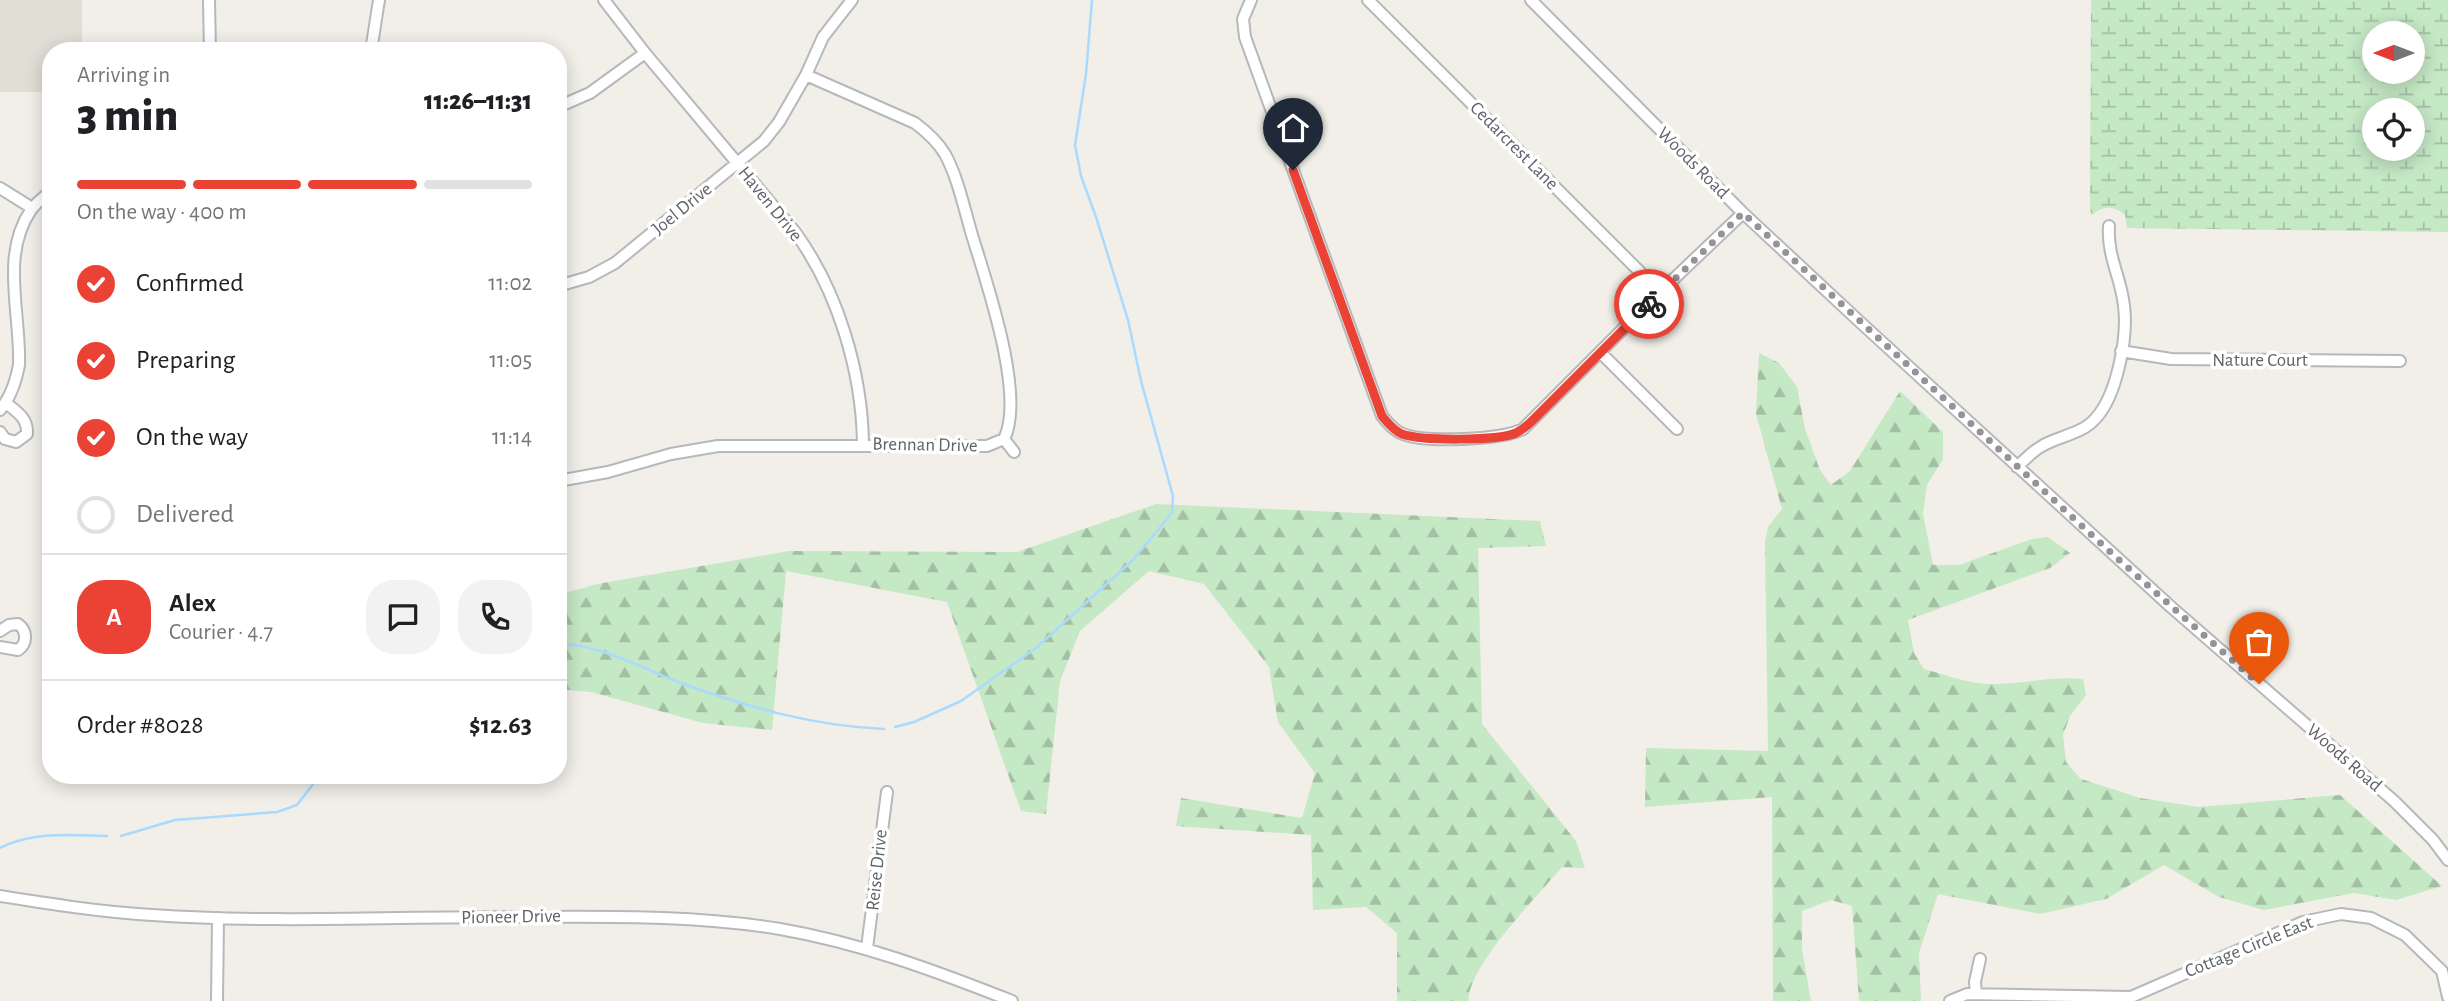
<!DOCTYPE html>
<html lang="en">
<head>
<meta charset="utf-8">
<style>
  :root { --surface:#fff; --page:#f2f2f2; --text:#202124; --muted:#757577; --line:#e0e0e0; --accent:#ea4335 }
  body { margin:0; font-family:"Alegreya Sans",sans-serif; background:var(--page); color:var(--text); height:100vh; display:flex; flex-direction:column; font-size:26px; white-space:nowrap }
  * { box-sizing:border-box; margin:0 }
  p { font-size:23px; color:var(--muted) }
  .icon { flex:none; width:38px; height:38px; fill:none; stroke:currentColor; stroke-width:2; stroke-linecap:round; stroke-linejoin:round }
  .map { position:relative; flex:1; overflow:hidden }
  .sheet { position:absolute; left:42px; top:42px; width:525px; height:742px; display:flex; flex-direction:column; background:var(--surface); border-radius:28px; box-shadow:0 4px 18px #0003 }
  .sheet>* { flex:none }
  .needle { width:46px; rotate:270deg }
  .fabs { position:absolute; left:2362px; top:21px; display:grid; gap:14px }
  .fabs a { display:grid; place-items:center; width:63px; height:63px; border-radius:50%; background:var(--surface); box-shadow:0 4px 18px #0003; font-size:35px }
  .pin { position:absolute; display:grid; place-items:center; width:60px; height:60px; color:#fff; margin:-72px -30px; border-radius:50% 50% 50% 0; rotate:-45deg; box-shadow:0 0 7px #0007 }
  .pin .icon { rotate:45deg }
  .courier { position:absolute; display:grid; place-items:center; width:70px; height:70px; margin:-35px; border:5px solid #ea4335; border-radius:50%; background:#fff; color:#222; box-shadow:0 2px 9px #0007 }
  .headline em { font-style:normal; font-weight:800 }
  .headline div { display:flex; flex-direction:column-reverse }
  .headline { display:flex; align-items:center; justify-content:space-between; height:119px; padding:0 35px }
  h1 { font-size:46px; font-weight:800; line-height:52px }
  .bar { display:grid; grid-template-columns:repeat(4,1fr); gap:10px 7px; align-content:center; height:84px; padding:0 35px }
  .bar i { height:9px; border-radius:5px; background:var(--line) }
  .bar .on { background:var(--accent) }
  .bar p { grid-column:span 4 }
  .line { display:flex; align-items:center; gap:18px; padding:0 35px; border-top:2px solid var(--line) }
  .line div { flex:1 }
  .round { display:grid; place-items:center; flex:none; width:74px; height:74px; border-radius:28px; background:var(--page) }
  ol { padding:0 35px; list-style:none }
  li { display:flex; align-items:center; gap:21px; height:77px }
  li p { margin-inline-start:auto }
  li .icon { padding:7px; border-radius:50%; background:var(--accent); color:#fff; stroke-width:4 }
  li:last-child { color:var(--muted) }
  li i { width:38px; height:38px; border:4px solid var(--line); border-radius:50% }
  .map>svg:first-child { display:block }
  .education { fill:#e1ded6 }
  .forest { fill:url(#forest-firs) }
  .wetland { fill:url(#wetland-marsh); fill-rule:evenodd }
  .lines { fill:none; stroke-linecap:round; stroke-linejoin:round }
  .stream { stroke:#aadaff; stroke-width:2.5 }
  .minor-casing { stroke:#b5b8bc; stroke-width:14 }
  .minor { stroke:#fff; stroke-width:10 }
  .done { stroke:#929495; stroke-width:7; stroke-dasharray:0 12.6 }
  .route { stroke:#ea4335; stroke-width:9 }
  .labels { text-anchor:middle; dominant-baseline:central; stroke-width:7; stroke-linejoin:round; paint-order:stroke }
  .street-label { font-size:19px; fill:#5f6368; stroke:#fff }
</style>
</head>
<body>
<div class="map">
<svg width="2448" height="1001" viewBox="0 0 2448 1001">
  <defs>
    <pattern id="forest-firs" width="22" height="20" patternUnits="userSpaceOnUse" patternTransform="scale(1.75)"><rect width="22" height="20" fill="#c5e8c5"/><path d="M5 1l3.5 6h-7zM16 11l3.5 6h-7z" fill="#a3c0a4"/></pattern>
    <pattern id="wetland-marsh" width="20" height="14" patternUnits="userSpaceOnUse" patternTransform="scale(1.75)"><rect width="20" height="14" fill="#c5e8c5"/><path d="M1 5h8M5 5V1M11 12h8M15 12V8" fill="none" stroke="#a3c0a4"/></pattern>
  </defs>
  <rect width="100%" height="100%" fill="#f1efe8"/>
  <path class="education" d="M0,0H82V51H51V92H0Z"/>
  <path class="forest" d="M1759,353L1779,363L1797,387L1805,429L1820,470L1831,485L1850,471L1900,391L1943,432V459L1927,485L1923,514L1933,565H1959L2032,539L2048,537L2070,553L2050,568L1908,620L1914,653L1924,669C1946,675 1972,685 1994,684C2025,684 2051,676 2083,679L2086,695L2070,716L2063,735L2066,762L2081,779L2140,798L2199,807L2340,795L2442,886L2396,900L2354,893L2264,910L2219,897L2164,865L2106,899L2040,914L1938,894L1919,953L1921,1001H1859L1852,906L1831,900L1802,911V949L1811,1001H1773L1772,797L1645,807L1646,748L1768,751L1765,541L1768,527L1782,509L1756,414Z
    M1156,504L1540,521L1546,546L1478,548L1482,724L1576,841L1585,868L1562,867C1537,897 1470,963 1468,1001H1397V933L1366,907L1313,910L1311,835L1176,826L1181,798L1302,818L1315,773L1278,722L1269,667L1204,584L1149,571L1080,631L1060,681L1046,814L1021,811L947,602L786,571L772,730L703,723L591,692L558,689V595L597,584L789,551L1017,552Z"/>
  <path class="wetland" d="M2091,0H2448V232L2127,228L2125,215C2114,206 2103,205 2092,215L2090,210ZM2375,33H2413V72H2375ZM2375,110H2413V149H2375Z"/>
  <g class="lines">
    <path class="stream" d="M558,644C597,643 644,669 681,683C747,707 813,726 884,729
      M895,727L914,722L961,701L1036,648L1133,560L1172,513L1173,496L1141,381L1128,320L1096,217L1081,176L1075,145L1086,74L1092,0
      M121,836L175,820L277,812L297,805L320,775
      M0,848C32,831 72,835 107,836"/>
    <g class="minor-casing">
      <path id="minor" d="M209,0L210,51
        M604,0L645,53L795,232C838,291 862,372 863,444
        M1251,0L1243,19L1245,37L1382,416C1388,423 1394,431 1403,434C1426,443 1502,440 1523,429L1660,292L1743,213
        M1368,0L1660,292
        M1531,0L1743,213L1860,322L2171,607L2394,801L2433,840L2448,860
        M371,51L379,0
        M558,107L590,93L645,53
        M0,188L32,208
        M558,286L589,277L615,263L764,141L779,122L806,75L823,37L852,0
        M2121,351L2171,359L2400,361
        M1601,353L1677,429
        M0,410C11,397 16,381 19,365C21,314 0,255 31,210C36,203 44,197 51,191
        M0,432L5,439L16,442L27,434C28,418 17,412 6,403
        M1004,439L1014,452
        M2017,467C2025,459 2033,451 2042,446C2059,436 2082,434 2095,419C2117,396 2128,337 2124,306C2121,277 2107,257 2109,226
        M558,481L608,472L671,454L718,446H987L1004,439C1026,396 986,281 972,235C964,208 958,178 945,154C937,141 927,132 915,123L806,75
        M0,631L9,625L18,624C28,631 27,644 18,650L0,647
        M0,896C50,904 101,912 152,915C269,923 388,917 506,917C598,917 689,914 780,929C861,943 936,971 1012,1001
        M867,948L887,792
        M1976,994L1975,982L1980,959
        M217,1001L218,918
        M1950,1001L1967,994L2131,997L2303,922L2341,914L2371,918L2405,935L2442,971L2448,997"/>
    </g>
    <use href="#minor" class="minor"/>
  </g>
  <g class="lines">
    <path class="done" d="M1649,304L1743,213L2108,550L2259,684"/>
    <path class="route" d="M1293,170L1382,416C1388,423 1393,430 1402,434C1421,441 1497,441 1516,433C1522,430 1528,425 1533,420L1649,304"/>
  </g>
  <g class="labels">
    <g class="street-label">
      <text transform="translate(1514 146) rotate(45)">Cedarcrest Lane</text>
      <text transform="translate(1693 163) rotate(45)">Woods Road</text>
      <text transform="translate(770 204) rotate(51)">Haven Drive</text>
      <text transform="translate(682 209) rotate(-39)">Joel Drive</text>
      <text x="2260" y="360">Nature Court</text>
      <text transform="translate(925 445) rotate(1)">Brennan Drive</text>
      <text transform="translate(2344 758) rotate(41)">Woods Road</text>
      <text transform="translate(877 870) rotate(-84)">Reise Drive</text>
      <text transform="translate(511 917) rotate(-1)">Pioneer Drive</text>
      <text transform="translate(2249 947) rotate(-22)">Cottage Circle East</text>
    </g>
  </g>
</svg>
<div class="fabs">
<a><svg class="needle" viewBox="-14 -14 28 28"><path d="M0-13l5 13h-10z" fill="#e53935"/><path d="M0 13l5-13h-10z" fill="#757577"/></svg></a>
<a><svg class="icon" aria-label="locate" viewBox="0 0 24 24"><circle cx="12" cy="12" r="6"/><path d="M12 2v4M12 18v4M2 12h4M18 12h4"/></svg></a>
</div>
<div class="pin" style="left:2259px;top:684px;background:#ea580c"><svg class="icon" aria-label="bag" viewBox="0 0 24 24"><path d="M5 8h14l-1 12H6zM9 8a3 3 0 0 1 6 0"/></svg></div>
<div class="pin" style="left:1293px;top:170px;background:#1f2937"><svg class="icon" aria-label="home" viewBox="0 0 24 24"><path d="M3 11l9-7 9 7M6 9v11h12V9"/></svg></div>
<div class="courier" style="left:1649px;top:304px"><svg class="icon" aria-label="bike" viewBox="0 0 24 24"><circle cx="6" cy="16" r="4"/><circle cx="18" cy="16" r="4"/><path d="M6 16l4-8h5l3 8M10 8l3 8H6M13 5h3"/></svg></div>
<section class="sheet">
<div class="headline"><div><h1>3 min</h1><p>Arriving in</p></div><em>11:26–11:31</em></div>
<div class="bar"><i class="on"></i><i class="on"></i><i class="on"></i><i></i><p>On the way · 400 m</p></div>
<ol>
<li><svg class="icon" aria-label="check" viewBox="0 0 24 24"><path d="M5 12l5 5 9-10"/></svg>Confirmed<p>11:02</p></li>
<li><svg class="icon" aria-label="check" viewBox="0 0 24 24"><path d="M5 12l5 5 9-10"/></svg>Preparing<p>11:05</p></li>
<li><svg class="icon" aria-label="check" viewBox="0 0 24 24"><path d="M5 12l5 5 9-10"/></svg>On the way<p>11:14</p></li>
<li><i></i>Delivered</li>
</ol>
<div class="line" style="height:126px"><b class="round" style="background:var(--accent);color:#fff">A</b><div><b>Alex</b><p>Courier · 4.7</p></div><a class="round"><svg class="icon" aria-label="chat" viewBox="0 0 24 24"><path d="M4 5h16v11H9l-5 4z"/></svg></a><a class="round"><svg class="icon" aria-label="phone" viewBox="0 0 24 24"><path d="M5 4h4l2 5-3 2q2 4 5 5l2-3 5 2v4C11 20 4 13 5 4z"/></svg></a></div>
<div class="line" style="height:91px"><div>Order #8028</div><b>$12.63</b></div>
</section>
</div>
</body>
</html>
